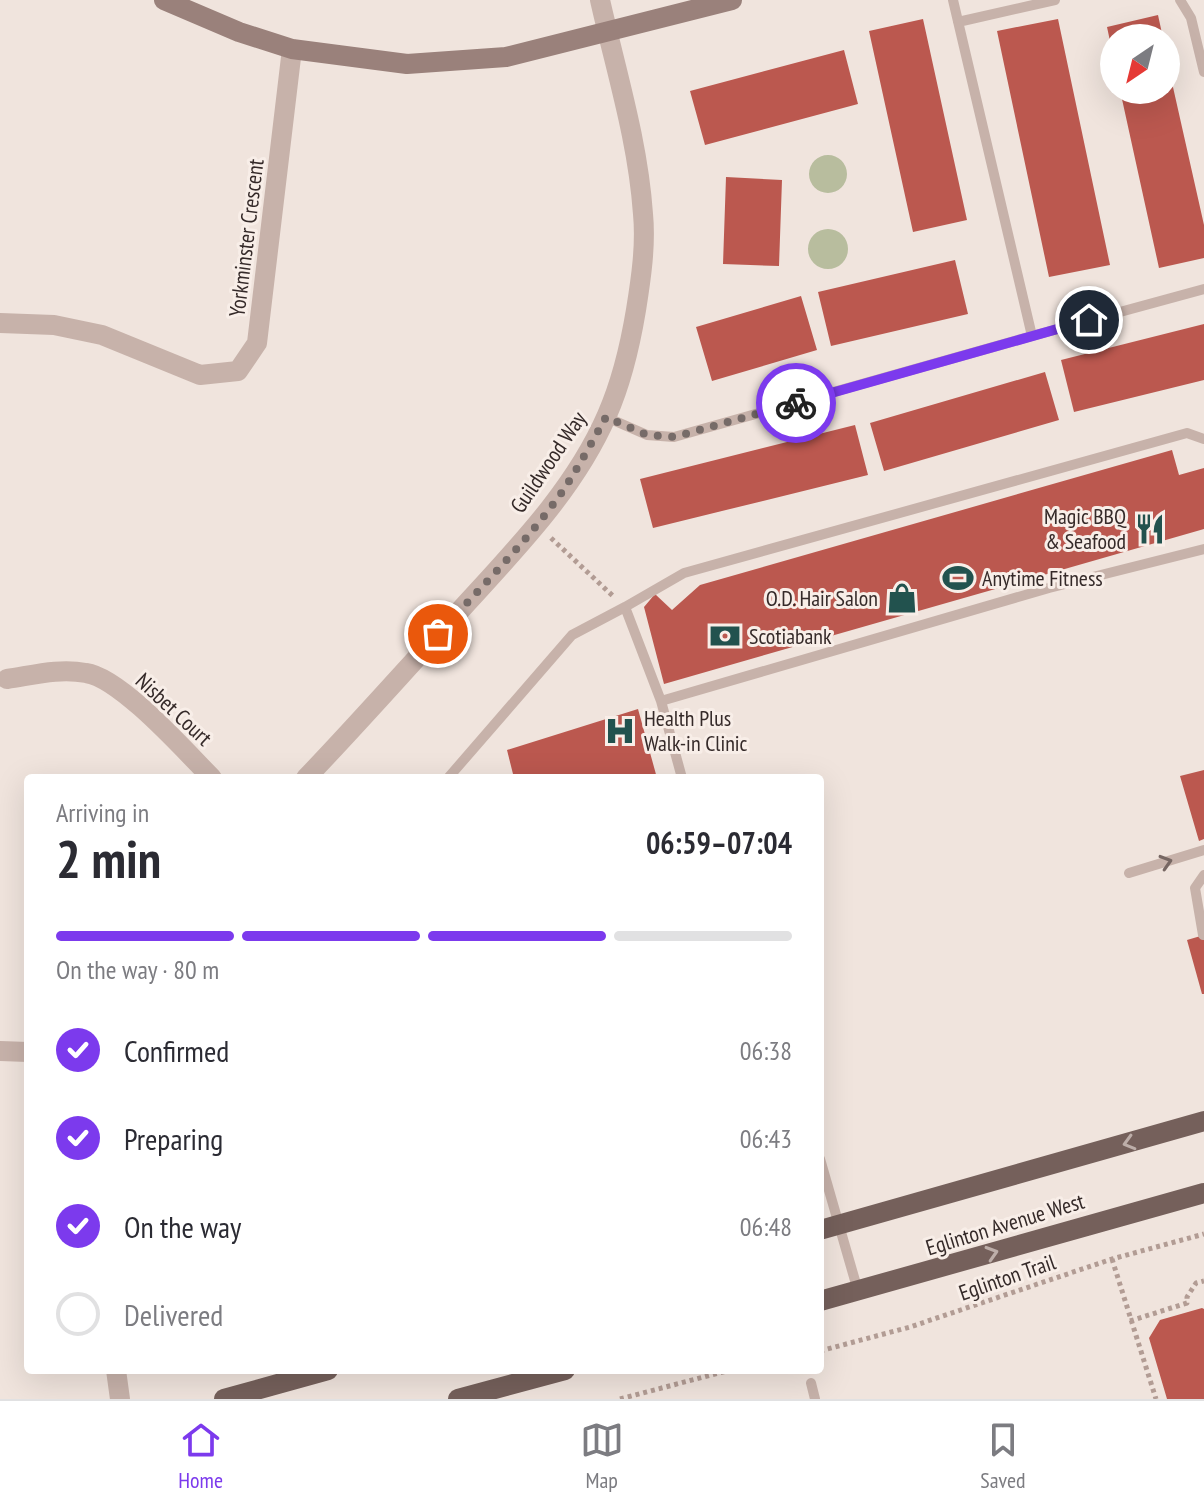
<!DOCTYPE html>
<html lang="en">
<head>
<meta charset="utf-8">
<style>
  :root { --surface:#fff; --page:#f2f2f3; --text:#2b2b33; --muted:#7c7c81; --line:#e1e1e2; --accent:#7c3aed }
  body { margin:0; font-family:"PT Sans Narrow",sans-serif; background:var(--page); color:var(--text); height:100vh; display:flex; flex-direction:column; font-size:30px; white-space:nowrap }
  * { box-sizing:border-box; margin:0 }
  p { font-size:26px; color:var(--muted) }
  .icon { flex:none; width:44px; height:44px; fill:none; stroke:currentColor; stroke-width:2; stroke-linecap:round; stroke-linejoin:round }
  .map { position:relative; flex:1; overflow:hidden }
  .details { position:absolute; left:24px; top:774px; width:800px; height:600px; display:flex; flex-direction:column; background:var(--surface); border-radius:8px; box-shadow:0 8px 32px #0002 }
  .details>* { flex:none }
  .needle { width:52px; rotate:215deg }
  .tools { position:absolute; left:1100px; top:24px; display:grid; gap:16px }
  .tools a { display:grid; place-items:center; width:80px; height:80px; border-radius:50%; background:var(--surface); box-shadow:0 8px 32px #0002; font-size:40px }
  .pin { position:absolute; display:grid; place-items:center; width:68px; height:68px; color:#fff; margin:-34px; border:4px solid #fff; border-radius:50%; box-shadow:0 2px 8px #0007 }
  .courier { position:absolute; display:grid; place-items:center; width:80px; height:80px; margin:-40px; border:6px solid #7c3aed; border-radius:50%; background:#fff; color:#222; box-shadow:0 2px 10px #0007 }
  .head em { font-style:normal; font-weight:700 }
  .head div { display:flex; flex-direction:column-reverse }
  .head { display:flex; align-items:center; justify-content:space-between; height:136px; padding:0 32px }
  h1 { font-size:52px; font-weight:700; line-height:60px }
  .bar { display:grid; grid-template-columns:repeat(4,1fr); gap:12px 8px; align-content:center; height:96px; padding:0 32px }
  .bar i { height:10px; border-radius:6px; background:var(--line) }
  .bar .on { background:var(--accent) }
  .bar p { grid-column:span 4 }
  ol { padding:0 32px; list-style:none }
  li { display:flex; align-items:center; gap:24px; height:88px }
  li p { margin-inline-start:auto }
  li .icon { padding:8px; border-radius:50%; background:var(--accent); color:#fff; stroke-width:4 }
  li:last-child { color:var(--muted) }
  li i { width:44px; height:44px; border:4px solid var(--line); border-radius:50% }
  .dock { display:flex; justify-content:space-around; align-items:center; height:112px; border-top:2px solid var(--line); background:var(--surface); font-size:22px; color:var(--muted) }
  .dock a { display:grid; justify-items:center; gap:4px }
  .dock .on { color:var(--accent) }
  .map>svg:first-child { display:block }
  .green { fill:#b8bd9e }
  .building { fill:#bb584f }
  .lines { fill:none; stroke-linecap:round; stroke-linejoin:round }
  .path { stroke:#b29c94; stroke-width:5; stroke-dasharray:4 4; stroke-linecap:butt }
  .lane { stroke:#c7b2aa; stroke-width:10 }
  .street { stroke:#c7b2aa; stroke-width:20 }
  .secondary { stroke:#9a817b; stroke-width:20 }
  .primary { stroke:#75605b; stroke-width:20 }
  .oneway { stroke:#776763 }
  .oneway2 { stroke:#bdaea9 }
  .done { stroke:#766b68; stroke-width:8; stroke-dasharray:0 14.4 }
  .route { stroke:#7c3aed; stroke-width:10 }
  .labels { text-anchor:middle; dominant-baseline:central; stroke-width:6; stroke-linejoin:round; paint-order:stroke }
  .street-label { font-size:22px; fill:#352a29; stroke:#f8eee8 }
  .poi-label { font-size:22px; fill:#352a29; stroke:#f8eee8; text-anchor:start }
</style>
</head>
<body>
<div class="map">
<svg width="1204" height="1399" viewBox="0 0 1204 1399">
  <rect width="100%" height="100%" fill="#f0e4dd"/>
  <path class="green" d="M809 174a19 19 0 1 1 38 0a19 19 0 1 1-38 0Z
    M808 249a20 20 0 1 1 40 0a20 20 0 1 1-40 0Z"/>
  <path class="building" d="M1158,15L1163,38H1114L1113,55L1107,27Z
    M923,19L967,220L913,232L869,31Z
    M1058,19L1110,265L1049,277L997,31Z
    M844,50L858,104L705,145L690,91Z
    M1166,56L1204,225V258L1159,268L1120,90H1166Z
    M726,177L782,180L779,266L723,264Z
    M955,260L968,314L831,346L818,292Z
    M801,296L817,350L712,381L696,327Z
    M1204,324V380L1074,412L1061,360Z
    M1045,372L1059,420L884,471L870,423Z
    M855,425L868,475L653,528L640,479Z
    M1172,450L1179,475L1204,468V529L664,684L644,607L655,594L672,610L700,585Z
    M638,709L657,778H514L507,750Z
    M1204,770V839L1199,841L1180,776Z
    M1204,935V994H1202L1187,940Z
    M1202,1308L1204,1309V1399H1167L1149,1338L1160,1320Z"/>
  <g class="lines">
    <path class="path" d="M551,538L614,597
      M1112,1259L1156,1399
      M1130,1321L1187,1303V1297L1196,1283L1204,1281
      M820,1351L910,1327L1112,1259L1204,1234
      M620,1399L730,1370"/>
    <path class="lane" d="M953,0L1032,336
      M1180,0L1191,18L1204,72
      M958,22L1055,0
      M606,417L647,435L674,437L1032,336L1204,289
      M625,607L661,701L682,778
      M661,701L1049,588L1204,549
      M448,778L572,635L625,607L684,573L1187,433L1204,439
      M1129,873L1204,850
      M1203,935L1195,888L1204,875
      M820,1159L858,1291
      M811,1383L815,1399"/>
    <path class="street" d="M0,323L54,325L102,335L200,375L238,371L257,343L292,49
      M7,679C34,675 59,668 86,673C121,678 186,752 212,778
      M306,778C354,728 399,677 446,626C504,561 572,496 607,415C622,381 630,346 636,310C641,279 646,245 643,214C638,141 616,71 600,0
      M0,1051L28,1052
      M116,1370L120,1399"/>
    <path class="secondary" d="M164,0L239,32L292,49L407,64L506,57L732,0"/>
    <path class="primary" d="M820,1230L1204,1121
      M820,1301L1204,1193
      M224,1399L328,1370
      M458,1399L565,1370"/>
  </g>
  <defs><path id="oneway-chevron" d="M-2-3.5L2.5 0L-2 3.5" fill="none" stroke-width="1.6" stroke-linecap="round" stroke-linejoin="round" transform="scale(2)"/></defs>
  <use class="oneway" href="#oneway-chevron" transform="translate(1166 862) rotate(-17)"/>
  <g class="oneway2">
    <use href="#oneway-chevron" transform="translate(1129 1143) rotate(164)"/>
    <use href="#oneway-chevron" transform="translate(992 1253) rotate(-17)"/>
  </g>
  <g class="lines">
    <path class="done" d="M438,634C479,589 527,542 562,492C578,468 592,442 606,417L647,435L674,437L796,403"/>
    <path class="route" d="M796,403L1089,320"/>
  </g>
  <defs>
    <g id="restaurant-bare" transform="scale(2.4)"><path d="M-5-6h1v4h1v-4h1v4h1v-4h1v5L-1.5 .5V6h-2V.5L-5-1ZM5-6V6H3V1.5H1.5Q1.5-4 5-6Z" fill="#22524e" stroke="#f8eee8" stroke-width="2.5" paint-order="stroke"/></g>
    <g id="stadium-bare" transform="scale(2.4)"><path d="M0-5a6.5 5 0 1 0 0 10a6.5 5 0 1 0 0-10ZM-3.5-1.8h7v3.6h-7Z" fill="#22524e" stroke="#f8eee8" stroke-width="2.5" paint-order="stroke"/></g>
    <g id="shop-bare" transform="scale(2.4)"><path d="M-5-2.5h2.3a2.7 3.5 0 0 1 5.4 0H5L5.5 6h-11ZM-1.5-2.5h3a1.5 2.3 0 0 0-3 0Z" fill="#22524e" stroke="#f8eee8" stroke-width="2.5" paint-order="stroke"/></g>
    <g id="bank-bare" transform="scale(2.4)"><path d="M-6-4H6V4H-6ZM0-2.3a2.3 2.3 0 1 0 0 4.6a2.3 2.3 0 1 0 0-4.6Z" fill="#22524e" stroke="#f8eee8" stroke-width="2.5" paint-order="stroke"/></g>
    <g id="hospital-bare" transform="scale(2.4)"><path d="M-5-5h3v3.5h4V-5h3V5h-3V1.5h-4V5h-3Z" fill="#22524e" stroke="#f8eee8" stroke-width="2.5" paint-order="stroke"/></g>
  </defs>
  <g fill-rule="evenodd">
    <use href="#restaurant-bare" x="1150" y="529"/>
    <use href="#stadium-bare" x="958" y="578"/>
    <use href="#shop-bare" x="902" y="598"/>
    <use href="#bank-bare" x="725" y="636"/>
    <use href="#hospital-bare" x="620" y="731"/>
  </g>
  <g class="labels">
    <g class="street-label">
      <text transform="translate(246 238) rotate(-83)">Yorkminster Crescent</text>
      <text transform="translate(548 462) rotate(-56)">Guildwood Way</text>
      <text transform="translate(174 709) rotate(43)">Nisbet Court</text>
      <text transform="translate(1005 1224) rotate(-17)">Eglinton Avenue West</text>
      <text transform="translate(1007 1277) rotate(-19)">Eglinton Trail</text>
    </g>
    <g class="poi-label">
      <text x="1126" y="516" text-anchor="end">Magic BBQ<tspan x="1126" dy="25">&amp; Seafood</tspan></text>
      <text x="982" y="578">Anytime Fitness</text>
      <text x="878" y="598" text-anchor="end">O.D. Hair Salon</text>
      <text x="749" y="636">Scotiabank</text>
      <text x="644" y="718">Health Plus<tspan x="644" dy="25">Walk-in Clinic</tspan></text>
    </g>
  </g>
</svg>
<div class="tools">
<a><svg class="needle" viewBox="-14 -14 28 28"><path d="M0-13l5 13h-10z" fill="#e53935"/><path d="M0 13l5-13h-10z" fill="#7c7c81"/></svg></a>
</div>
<div class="pin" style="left:438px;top:634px;background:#ea580c"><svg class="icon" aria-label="bag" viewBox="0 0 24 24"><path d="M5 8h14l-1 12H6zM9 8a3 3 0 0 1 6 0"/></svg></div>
<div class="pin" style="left:1089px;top:320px;background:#1f2937"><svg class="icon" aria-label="home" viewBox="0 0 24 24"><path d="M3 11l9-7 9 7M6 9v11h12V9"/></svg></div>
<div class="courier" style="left:796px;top:403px"><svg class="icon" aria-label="bike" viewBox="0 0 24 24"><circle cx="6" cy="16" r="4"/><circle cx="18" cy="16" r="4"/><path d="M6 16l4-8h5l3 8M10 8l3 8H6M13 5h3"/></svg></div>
<section class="details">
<div class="head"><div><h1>2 min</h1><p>Arriving in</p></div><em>06:59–07:04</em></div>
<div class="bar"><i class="on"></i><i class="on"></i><i class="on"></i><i></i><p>On the way · 80 m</p></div>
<ol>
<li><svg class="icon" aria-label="check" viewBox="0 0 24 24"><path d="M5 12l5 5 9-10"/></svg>Confirmed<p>06:38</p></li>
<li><svg class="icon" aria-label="check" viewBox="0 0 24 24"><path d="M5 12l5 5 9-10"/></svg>Preparing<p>06:43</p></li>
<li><svg class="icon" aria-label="check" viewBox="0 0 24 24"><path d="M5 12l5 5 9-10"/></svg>On the way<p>06:48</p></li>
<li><i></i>Delivered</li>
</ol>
</section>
</div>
<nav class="dock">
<a class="on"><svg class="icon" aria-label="home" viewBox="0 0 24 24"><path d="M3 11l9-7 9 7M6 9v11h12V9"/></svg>Home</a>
<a><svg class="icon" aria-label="map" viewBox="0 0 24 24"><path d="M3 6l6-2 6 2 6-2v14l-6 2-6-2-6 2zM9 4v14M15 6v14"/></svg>Map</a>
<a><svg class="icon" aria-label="saved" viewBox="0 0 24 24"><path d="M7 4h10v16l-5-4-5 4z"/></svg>Saved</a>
</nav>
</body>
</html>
